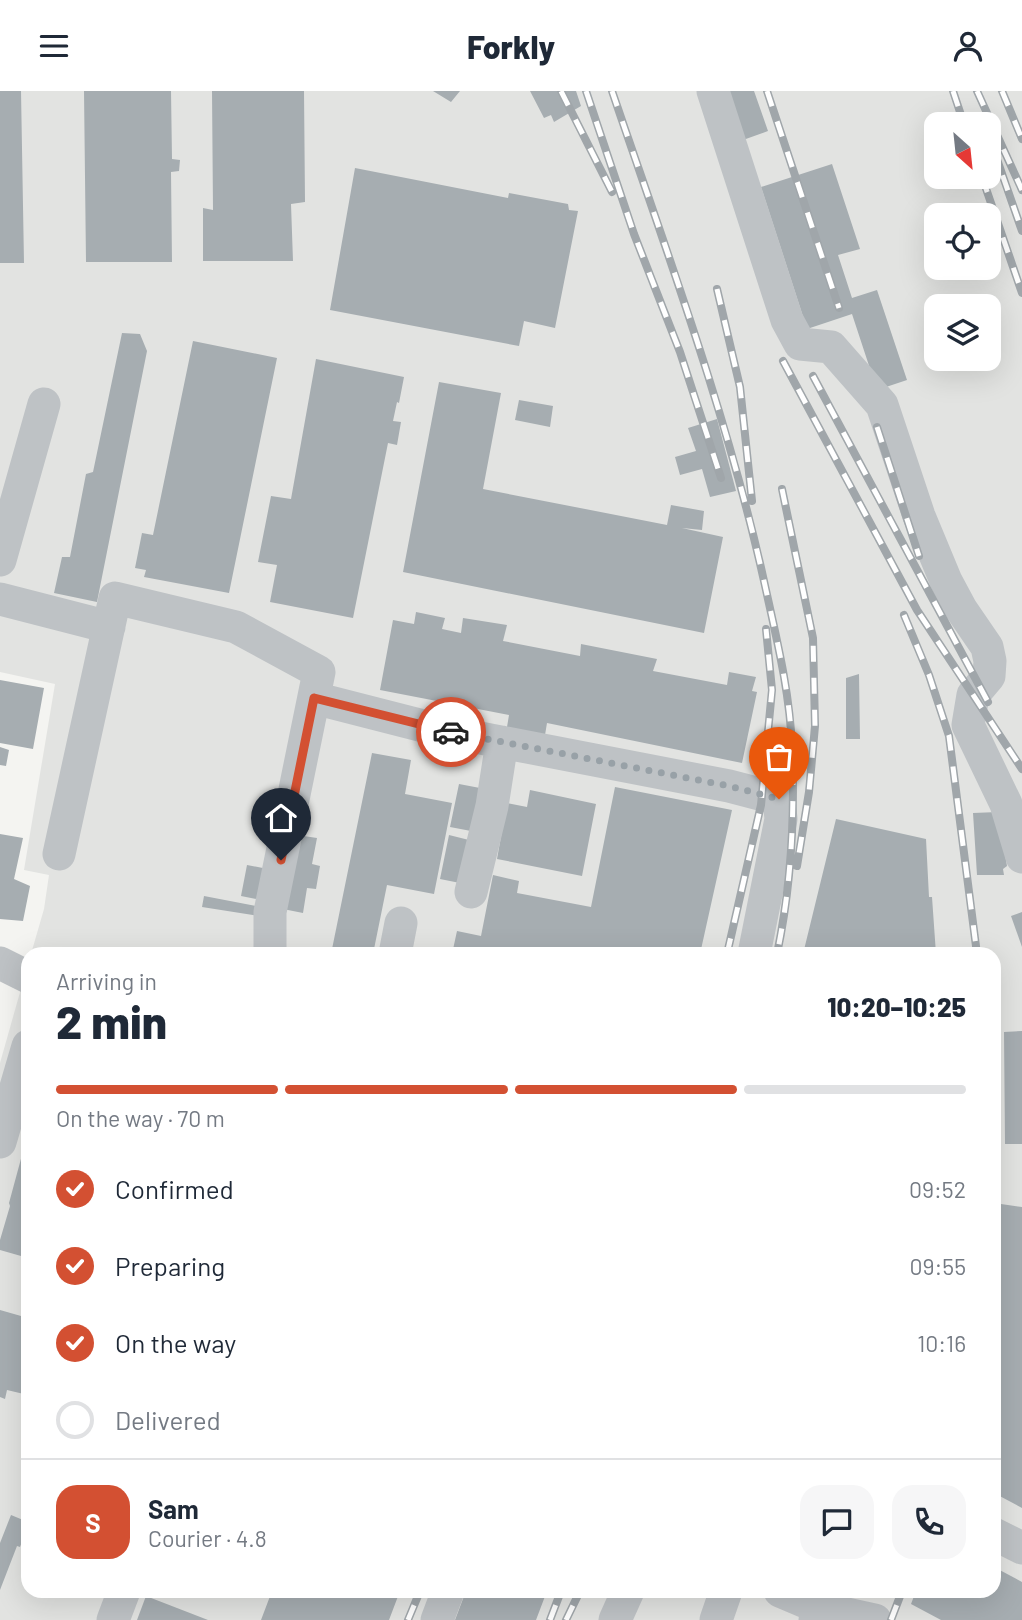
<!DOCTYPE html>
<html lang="en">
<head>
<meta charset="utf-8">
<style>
  :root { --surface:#fff; --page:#f6f6f7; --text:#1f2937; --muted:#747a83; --line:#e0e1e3; --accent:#d35032 }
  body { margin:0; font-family:Barlow,sans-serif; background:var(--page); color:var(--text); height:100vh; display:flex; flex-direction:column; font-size:26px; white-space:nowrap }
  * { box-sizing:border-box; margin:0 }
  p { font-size:23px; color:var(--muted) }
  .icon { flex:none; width:38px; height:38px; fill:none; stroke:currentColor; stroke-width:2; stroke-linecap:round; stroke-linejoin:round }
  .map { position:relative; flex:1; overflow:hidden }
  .drawer { position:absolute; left:21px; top:856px; width:980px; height:651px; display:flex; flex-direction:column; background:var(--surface); border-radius:21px; box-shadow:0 7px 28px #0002 }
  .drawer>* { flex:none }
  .needle { width:46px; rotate:153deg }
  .fabs { position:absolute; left:924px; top:21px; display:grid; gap:14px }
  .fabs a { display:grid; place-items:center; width:77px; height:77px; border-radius:14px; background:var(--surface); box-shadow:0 7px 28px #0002; font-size:35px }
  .pin { position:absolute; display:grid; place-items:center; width:60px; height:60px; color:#fff; margin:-72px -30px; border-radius:50% 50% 50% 0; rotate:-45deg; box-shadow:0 0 7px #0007 }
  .pin .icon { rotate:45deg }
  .courier { position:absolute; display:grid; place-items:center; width:70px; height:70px; margin:-35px; border:5px solid #d35032; border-radius:50%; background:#fff; color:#222; box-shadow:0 2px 9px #0007 }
  .overview em { font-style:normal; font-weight:800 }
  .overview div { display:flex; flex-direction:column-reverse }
  .overview { display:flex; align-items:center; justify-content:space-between; height:119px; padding:0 35px }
  h1 { font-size:46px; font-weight:800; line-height:52px }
  .bar { display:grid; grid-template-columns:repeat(4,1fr); gap:10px 7px; align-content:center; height:84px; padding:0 35px }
  .bar i { height:9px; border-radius:5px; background:var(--line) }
  .bar .on { background:var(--accent) }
  .bar p { grid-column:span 4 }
  .line { display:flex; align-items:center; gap:18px; padding:0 35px; border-top:2px solid var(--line) }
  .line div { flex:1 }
  .round { display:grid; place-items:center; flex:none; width:74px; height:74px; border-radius:21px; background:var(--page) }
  ol { padding:0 35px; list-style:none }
  li { display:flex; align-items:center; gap:21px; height:77px }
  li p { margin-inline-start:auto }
  li .icon { padding:7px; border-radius:50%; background:var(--accent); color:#fff; stroke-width:4 }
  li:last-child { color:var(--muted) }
  li i { width:38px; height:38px; border:4px solid var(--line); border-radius:50% }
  header { display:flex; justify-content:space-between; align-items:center; height:91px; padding:0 35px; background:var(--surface); font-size:32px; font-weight:800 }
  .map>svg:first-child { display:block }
  .built { fill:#e2e3e1; fill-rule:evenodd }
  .building { fill:#a6adb1 }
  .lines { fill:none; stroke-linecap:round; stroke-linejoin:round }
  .minor { stroke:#bec2c5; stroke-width:33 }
  .rail-casing { stroke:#a0a6aa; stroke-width:8 }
  .rail { stroke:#fff; stroke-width:5; stroke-dasharray:16; stroke-linecap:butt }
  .done { stroke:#98a1a7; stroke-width:7; stroke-dasharray:0 12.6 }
  .route { stroke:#d35032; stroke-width:9 }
</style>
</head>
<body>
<header><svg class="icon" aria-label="menu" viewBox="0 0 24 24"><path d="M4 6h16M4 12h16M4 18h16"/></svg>Forkly<svg class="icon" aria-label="person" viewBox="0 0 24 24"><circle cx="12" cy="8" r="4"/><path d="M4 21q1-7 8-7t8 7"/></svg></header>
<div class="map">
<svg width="1022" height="1529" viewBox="0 0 1022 1529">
  <rect width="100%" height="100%" fill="#f4f4f1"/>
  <path class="built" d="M0,0H1022V1529H0V972L28,873V1500H994V863H31L44,818L49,784L24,779L55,593L0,581ZM936,33H989V86H936ZM936,124H989V177H936ZM936,215H989V268H936Z"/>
  <path class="building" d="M0,0H21L24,172H0Z
    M84,0H171L172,68L180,69L179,80L171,81L172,171H86Z
    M212,0H304L305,111L291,113L293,170H203V117L213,119Z
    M433,0H460L451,11Z
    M530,0H576L581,15L554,31L551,24L544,27Z
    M726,0H754L768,40L743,49Z
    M832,73L860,158L838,164L852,207L877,199L907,289L877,299L852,223L807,238L761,96Z
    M355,77L508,107L509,102L568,113L569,119L578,120L555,237L524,230L519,255L330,219Z
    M122,242L140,243L147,260L97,511L54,502L62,466H70L86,383L93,381Z
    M193,250L277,267L229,502L144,486L146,479L135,477L142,442L153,444Z
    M316,268L404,286L399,312L397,311L393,330L401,331L397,354L388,352L353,527L270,511L277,474L258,471L271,405L291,408Z
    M439,291L501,302L483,398L667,434L671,414L704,420L702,439L682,437L723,446L704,542L403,481Z
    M519,309L553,315L550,336L515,329Z
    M717,328L736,400L710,406L702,378L680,384L675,366L696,360L688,337Z
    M416,521L445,527L442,538L461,542L463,527L507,534L503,550L580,565L581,553L657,568L653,580L727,594L729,581L756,586L752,600L757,601L742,672L547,632L545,644L507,636L509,624L380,599L393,529L414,533Z
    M859,583L860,648H846V587Z
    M0,589L44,597L33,658L0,652Z
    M0,656L9,659L6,675L0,674Z
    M372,662L411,669L405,703L452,712L434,803L387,794L373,863H331Z
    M459,693L480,697L471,740L450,736Z
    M615,696L732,719L700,863H452L457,840L481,845L493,784L519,790L517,802L591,816Z
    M530,699L596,713L582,785L497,768L507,712L527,716Z
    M998,721L1007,775L1003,778L1004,784H977L973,722Z
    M836,728L926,748L929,806H932L936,863H803Z
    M0,743L23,747L14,788L30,795L23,830L0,828Z
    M297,744L317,747L312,773L320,775L316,798L307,797L303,822L283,818Z
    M449,744L469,749L460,792L440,788Z
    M247,774L268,778L261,809L241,805Z
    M204,805L261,816L259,825L202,816Z
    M1022,821V856L1011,825Z
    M1022,940V1053H1005L1004,941Z
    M28,1052V1167L0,1159V1149L10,1115L9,1112L25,1053Z
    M1001,1113L1022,1116V1417L994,1402V1156Z
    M0,1219L28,1227V1304L7,1299L5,1308L0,1306Z
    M11,1424L28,1431V1435L20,1456L17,1455L0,1499V1452Z
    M994,1476L1022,1491V1529H941L911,1513L916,1500H994Z
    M272,1500H400L389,1529H261Z
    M466,1500H547L536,1529H455Z
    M146,1505L208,1529H137Z"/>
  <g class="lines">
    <path class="minor" d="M713,0L787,229L800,253L831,256L882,314L919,425L946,490L961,518L987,556L990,570L989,585L973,604L968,634L1006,713L1022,766
      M0,469L44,313
      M0,508L109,536
      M314,607L439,639L729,695L779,708L781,728L754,863
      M59,763L115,507L236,536L319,581L270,821V863
      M471,801L492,715L502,651
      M395,863L401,832
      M0,872L28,886
      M0,1051L28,955
      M994,1443L1022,1457
      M780,1500L820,1517L815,1529
      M835,1500L820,1517L875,1529
      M113,1529L124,1500
      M437,1529L448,1500
      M615,1529L628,1500
      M716,1529L726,1500"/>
    <g class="rail-casing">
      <path id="rail" d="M561,0L612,101
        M586,0L634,143L680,261L721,387
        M612,0C667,162 727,323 764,490C776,545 790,601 792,657C795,725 791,796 777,863
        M767,0L839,217
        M953,0L964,33
        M977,0L1022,99
        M1002,0L1022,48
        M992,54L1022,140
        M982,86L1022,202
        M717,198L740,296L752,410
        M783,270L917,519L1022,678
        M813,285L988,611
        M877,336L919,465
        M782,398L813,547L815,635L809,701L797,775
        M904,524L929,584L949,645L977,863
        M727,863L761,714L772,599L766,538
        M408,1529L420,1500
        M550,1529L561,1500
        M566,1529L580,1500
        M891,1529L902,1500"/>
    </g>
    <use href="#rail" class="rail"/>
  </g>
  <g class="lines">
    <path class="done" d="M451,641L729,695L779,708"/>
    <path class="route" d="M281,769L314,607L451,641"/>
  </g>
</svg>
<div class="fabs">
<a><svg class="needle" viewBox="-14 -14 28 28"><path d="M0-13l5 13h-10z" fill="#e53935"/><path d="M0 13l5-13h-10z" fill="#747a83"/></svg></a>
<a><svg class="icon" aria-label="locate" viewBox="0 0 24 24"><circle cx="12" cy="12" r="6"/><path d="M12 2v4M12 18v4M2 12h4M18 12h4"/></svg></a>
<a><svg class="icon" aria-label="layers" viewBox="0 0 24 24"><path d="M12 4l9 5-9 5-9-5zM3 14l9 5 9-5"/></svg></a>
</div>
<div class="pin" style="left:779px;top:708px;background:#ea580c"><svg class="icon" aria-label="bag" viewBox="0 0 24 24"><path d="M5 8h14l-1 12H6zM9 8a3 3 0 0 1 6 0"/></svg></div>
<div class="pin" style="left:281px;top:769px;background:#1f2937"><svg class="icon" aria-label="home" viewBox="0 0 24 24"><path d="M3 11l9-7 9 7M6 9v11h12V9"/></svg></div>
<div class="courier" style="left:451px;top:641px"><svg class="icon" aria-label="car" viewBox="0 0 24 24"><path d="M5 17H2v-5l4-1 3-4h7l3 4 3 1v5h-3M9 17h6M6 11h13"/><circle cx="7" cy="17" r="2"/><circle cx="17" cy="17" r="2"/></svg></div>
<section class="drawer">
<div class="overview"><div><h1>2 min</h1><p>Arriving in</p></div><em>10:20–10:25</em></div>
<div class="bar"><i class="on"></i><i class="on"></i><i class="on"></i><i></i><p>On the way · 70 m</p></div>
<ol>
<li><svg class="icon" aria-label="check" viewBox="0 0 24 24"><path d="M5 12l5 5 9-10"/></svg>Confirmed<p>09:52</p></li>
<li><svg class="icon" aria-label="check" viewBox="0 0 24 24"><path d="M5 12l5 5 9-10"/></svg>Preparing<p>09:55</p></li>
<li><svg class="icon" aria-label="check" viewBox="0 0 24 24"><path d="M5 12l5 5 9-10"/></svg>On the way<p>10:16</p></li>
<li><i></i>Delivered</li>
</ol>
<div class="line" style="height:126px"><b class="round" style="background:var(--accent);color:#fff">S</b><div><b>Sam</b><p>Courier · 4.8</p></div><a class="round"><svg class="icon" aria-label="chat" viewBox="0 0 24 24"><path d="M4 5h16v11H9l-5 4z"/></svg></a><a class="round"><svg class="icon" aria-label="phone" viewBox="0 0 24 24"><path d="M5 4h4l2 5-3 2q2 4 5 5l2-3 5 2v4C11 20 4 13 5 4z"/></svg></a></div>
</section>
</div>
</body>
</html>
